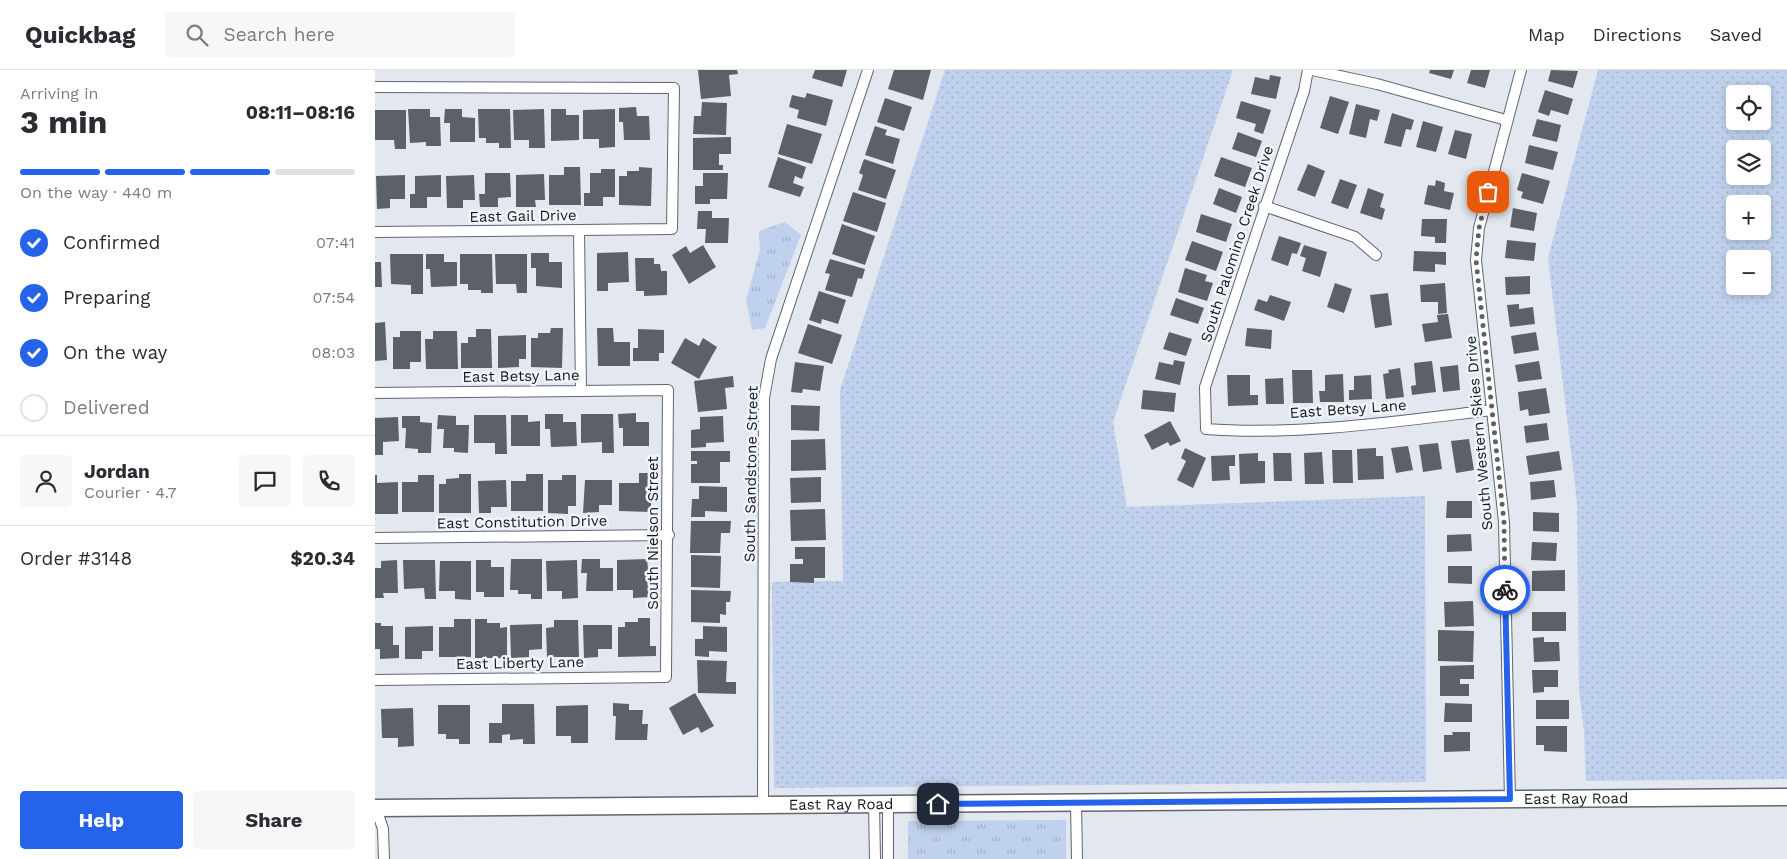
<!DOCTYPE html>
<html lang="en">
<head>
<meta charset="utf-8">
<style>
  :root { --surface:#fff; --page:#f7f7f7; --text:#2b2b33; --muted:#7c7c81; --line:#e1e1e2; --accent:#2563eb }
  body { margin:0; font-family:"Work Sans",sans-serif; background:var(--page); color:var(--text); height:100vh; display:flex; flex-direction:column; font-size:19px; white-space:nowrap }
  * { box-sizing:border-box; margin:0 }
  p { font-size:16px; color:var(--muted) }
  .icon { flex:none; width:28px; height:28px; fill:none; stroke:currentColor; stroke-width:2; stroke-linecap:round; stroke-linejoin:round }
  .map { position:relative; flex:1; overflow:hidden }
  .details { display:flex; flex-direction:column; background:var(--surface); width:375px }
  .details>* { flex:none }
  .buttons { position:absolute; left:1351px; top:15px; display:grid; gap:10px }
  .buttons a { display:grid; place-items:center; width:45px; height:45px; border-radius:5px; background:var(--surface); box-shadow:0 2px 8px #0003; font-size:25px }
  .pin { position:absolute; display:grid; place-items:center; width:42px; height:42px; color:#fff; margin:-21px; border-radius:10px; box-shadow:0 2px 8px #0006 }
  .courier { position:absolute; display:grid; place-items:center; width:50px; height:50px; margin:-25px; border:4px solid #2563eb; border-radius:50%; background:#fff; color:#222; box-shadow:0 1px 6px #0007 }
  .headline em { font-style:normal; font-weight:700 }
  .headline div { display:flex; flex-direction:column-reverse }
  .headline { display:flex; align-items:center; justify-content:space-between; height:85px; padding:0 20px }
  h1 { font-size:32px; font-weight:700; line-height:38px }
  .bar { display:grid; grid-template-columns:repeat(4,1fr); gap:8px 5px; align-content:center; height:60px; padding:0 20px }
  .bar i { height:6px; border-radius:4px; background:var(--line) }
  .bar .active { background:var(--accent) }
  .bar p { grid-column:span 4 }
  .line { display:flex; align-items:center; gap:12px; padding:0 20px; border-top:1px solid var(--line) }
  .line div { flex:1 }
  .round { display:grid; place-items:center; flex:none; width:52px; height:52px; border-radius:5px; background:var(--page) }
  ol { padding:0 20px; list-style:none }
  li { display:flex; align-items:center; gap:15px; height:55px }
  li p { margin-inline-start:auto }
  li .icon { padding:5px; border-radius:50%; background:var(--accent); color:#fff; stroke-width:4 }
  li:last-child { color:var(--muted) }
  li i { width:28px; height:28px; border:2px solid var(--line); border-radius:50% }
  .cta { display:flex; gap:10px; margin-top:auto; padding:10px 20px }
  .cta a { flex:1; height:58px; border-radius:5px; background:var(--accent); color:#fff; font-size:20px; font-weight:700; line-height:58px; text-align:center }
  .cta a+a { background:var(--page); color:var(--text) }
  header { display:flex; align-items:center; gap:30px; box-sizing:border-box; height:70px; padding:0 25px; background:var(--surface); border-bottom:1px solid var(--line) }
  header strong { font-size:24px }
  nav { display:flex; gap:28px; margin-inline-start:auto; font-size:18px }
  .search { width:350px; height:45px; background:var(--page); display:flex; align-items:center; gap:12px; box-sizing:border-box; padding:0 18px; border-radius:5px; color:var(--muted); font-size:19px }
  main { display:flex; flex:1; min-height:0 }
  .map>svg:first-child { display:block }
  .grass { fill:url(#grass-dots); fill-rule:evenodd }
  .park { fill:url(#park-tufts) }
  .building { fill:#5c6167 }
  .lines { fill:none; stroke-linecap:round; stroke-linejoin:round }
  .street-casing { stroke:#62666d; stroke-width:12 }
  .primary-casing { stroke:#62666d; stroke-width:19 }
  .street { stroke:#fff; stroke-width:10 }
  .primary { stroke:#fff; stroke-width:16 }
  .done { stroke:#5e6065; stroke-width:5; stroke-dasharray:0 9 }
  .route { stroke:#2563eb; stroke-width:6 }
  .labels { text-anchor:middle; dominant-baseline:central; stroke-width:5; stroke-linejoin:round; paint-order:stroke }
  .street-label { font-size:15px; fill:#16181a; stroke:#f0f5fc }
</style>
</head>
<body>
<header>
<strong>Quickbag</strong>
<div class="search"><svg class="icon" aria-label="search" viewBox="0 0 24 24"><circle cx="10" cy="10" r="6"/><path d="M15 15l6 6"/></svg>Search here</div>
<nav><a>Map</a><a>Directions</a><a>Saved</a></nav>
</header>
<main>
<section class="details">
<div class="headline"><div><h1>3 min</h1><p>Arriving in</p></div><em>08:11–08:16</em></div>
<div class="bar"><i class="active"></i><i class="active"></i><i class="active"></i><i></i><p>On the way · 440 m</p></div>
<ol>
<li><svg class="icon" aria-label="check" viewBox="0 0 24 24"><path d="M5 12l5 5 9-10"/></svg>Confirmed<p>07:41</p></li>
<li><svg class="icon" aria-label="check" viewBox="0 0 24 24"><path d="M5 12l5 5 9-10"/></svg>Preparing<p>07:54</p></li>
<li><svg class="icon" aria-label="check" viewBox="0 0 24 24"><path d="M5 12l5 5 9-10"/></svg>On the way<p>08:03</p></li>
<li><i></i>Delivered</li>
</ol>
<div class="line" style="height:90px"><a class="round"><svg class="icon" aria-label="person" viewBox="0 0 24 24"><circle cx="12" cy="8" r="4"/><path d="M4 21q1-7 8-7t8 7"/></svg></a><div><b>Jordan</b><p>Courier · 4.7</p></div><a class="round"><svg class="icon" aria-label="chat" viewBox="0 0 24 24"><path d="M4 5h16v11H9l-5 4z"/></svg></a><a class="round"><svg class="icon" aria-label="phone" viewBox="0 0 24 24"><path d="M5 4h4l2 5-3 2q2 4 5 5l2-3 5 2v4C11 20 4 13 5 4z"/></svg></a></div>
<div class="line" style="height:65px"><div>Order #3148</div><b>$20.34</b></div>
<div class="cta"><a>Help</a><a>Share</a></div>
</section>
<div class="map">
<svg width="1412" height="789" viewBox="0 0 1412 789">
  <defs>
    <pattern id="grass-dots" width="8" height="8" patternUnits="userSpaceOnUse" patternTransform="scale(1.25)"><rect width="8" height="8" fill="#bfd1ec"/><path d="M2 2h.1M6 6h.1" fill="none" stroke="#a3b3ca" stroke-width="1.8" stroke-linecap="round"/></pattern>
    <pattern id="park-tufts" width="24" height="20" patternUnits="userSpaceOnUse" patternTransform="scale(1.25)"><rect width="24" height="20" fill="#bfd1ec"/><path d="M3 7l-1-3M5 7V3M7 7l1-3M15 17l-1-3M17 17v-4M19 17l1-3" fill="none" stroke="#a3b3ca"/></pattern>
  </defs>
  <rect width="100%" height="100%" fill="#e3e7ef"/>
  <path class="grass" d="M570,0H858L738,352L752,437L1050,426L1051,712L399,718L397,512L468,511L465,320Z
    M1223,0H1412V709L1211,711L1209,661L1204,621L1202,432L1173,188ZM1360,24H1388V51H1360ZM1360,79H1388V106H1360ZM1360,134H1388V161H1360ZM1360,189H1388V216H1360Z"/>
  <path class="park" d="M410,152L426,165L390,258L377,260L371,230L385,180L384,161Z
    M691,750V789H533V751Z"/>
  <path class="building" d="M323,0H362L363,4L354,5L356,26L326,29Z
    M440,0H472L467,17L437,8Z
    M519,0H556L548,30L513,19Z
    M1055,0H1079L1076,9L1054,3Z
    M1096,0H1115L1110,18L1092,13Z
    M1176,0L1203,1L1198,18L1173,11Z
    M895,5L906,7L901,29L876,24L880,7L894,10Z
    M1170,20L1198,29L1193,45L1176,40L1174,46L1163,42Z
    M432,23L458,30L451,56L422,48L424,40L414,37L417,25L430,28Z
    M955,26L974,32L963,64L945,58Z
    M510,28L537,37L529,61L502,52Z
    M866,31L896,40L888,64L879,61L881,54L861,48Z
    M327,32L352,33L351,65L318,64L319,46H326Z
    M981,34L1005,40L1002,51L995,49L991,68L974,64Z
    M261,37L262,46H274L275,70H249L248,52H244V38Z
    M33,39H55V47H65L66,76H51V72L35,73Z
    M70,39H87V47L100,48V72H75V53H69Z
    M103,39H135L136,78H124V73H111V68H104Z
    M169,39L170,78H154V70H139L138,40Z
    M176,39H191V45H204V70L176,71Z
    M240,39V77L224,78V69H208V40Z
    M0,40H31V79H20L19,70H0Z
    M1017,43L1039,50L1036,60L1031,59L1026,77L1009,73Z
    M1162,49L1186,55L1182,72L1157,66Z
    M1048,51L1068,57L1061,82L1041,77Z
    M412,54L447,64L437,94L403,84Z
    M500,56L512,60L510,65L525,69L518,94L490,85Z
    M1080,60L1097,64L1091,89L1073,84Z
    M863,62L887,71L881,87L857,79Z
    M356,67V84H344V95H348V100H318V68Z
    M1154,75L1183,82L1178,100L1150,93Z
    M403,87L431,97L427,109L420,106L418,113L429,117L425,127L393,117Z
    M846,87L877,98L870,117L839,106Z
    M489,89L521,100L511,129L483,120L488,105L484,103Z
    M933,94L950,101L940,127L922,120Z
    M189,97H205L206,135H174V105H189Z
    M264,97L277,98L276,136L244,135V106H252V101H264Z
    M226,99H240V127H228V136H209V123H215V103H226Z
    M110,103H135L136,127L123,128V137H105L104,124H110Z
    M328,103H353L352,129H335V134H320V116H328Z
    M1147,103L1175,111L1168,134L1146,128L1148,122L1142,120Z
    M169,104L170,130H160L161,137H141V105Z
    M30,105V129H15V138L2,139L1,106Z
    M66,105V127H52V138H35V124H40V106Z
    M99,105L100,130H88V138H72L71,106Z
    M965,109L982,115L973,139L956,133Z
    M1061,110L1070,113L1069,121L1079,123L1075,140L1049,134L1053,115L1060,116Z
    M844,118L867,127L861,143L838,134Z
    M993,118L1009,124L1005,137L1010,139L1007,150L985,143Z
    M478,122L511,133L502,162L468,151Z
    M1138,138L1162,143L1159,161L1135,157Z
    M323,141H337V148H354L353,173H330L331,159H322Z
    M826,144L857,154L851,172L821,162Z
    M1047,149H1072L1071,173H1060V167L1046,166Z
    M467,154L500,166L490,195L457,184Z
    M904,166L926,173L922,184L917,183L913,196L896,190Z
    M1132,170L1161,173L1159,191L1130,188Z
    M817,171L848,182L841,201L810,190Z
    M328,175L341,197L314,214L297,185L311,176L315,183Z
    M929,175L952,182L945,207L927,201L931,188L925,186Z
    M1039,181L1071,182V195L1060,194V202L1038,201Z
    M253,182L254,212L233,213V221H222V183Z
    M156,183H174V192H187V218L161,216V198H156Z
    M15,184H48V224H36V215L16,214Z
    M51,184H69V192H82V216L56,217L55,199H51Z
    M85,184H117L118,223H106V220H93V214H85Z
    M120,184H152V223H142L141,214H121Z
    M260,188H279V194H285L286,201H292V225L269,226V221H261Z
    M455,189L490,199L487,209L483,208L477,227L450,220L455,204L450,203Z
    M0,192H6L7,217H0Z
    M810,198L832,205L830,211L838,213L832,231L803,222Z
    M1155,206V224L1131,225L1130,207Z
    M960,213L977,219L969,243L952,237Z
    M1070,213L1072,243L1063,244V232H1046L1045,215Z
    M444,221L471,230L463,254L447,249L446,254L434,250Z
    M1013,223L1017,255L1000,258L995,225Z
    M895,225L916,232L909,251L879,240L883,229L892,232Z
    M801,228L829,238L823,254L795,245Z
    M1144,234V239L1158,237L1160,254L1135,257L1132,235Z
    M1073,244L1077,268L1050,272L1047,254L1063,252L1062,245Z
    M10,252L12,290L0,291V253Z
    M433,254L467,265L457,294L423,283Z
    M176,258H188L187,298L156,297V268H163V263H175Z
    M222,258H238L239,272H255V296H223Z
    M872,258L897,260L896,279L870,276Z
    M101,259H116L117,298H86V273H93V267H101Z
    M263,259L289,260V283H284V291H258V278H263Z
    M25,261H46V292H35V299H18V267H25Z
    M58,261H82L83,299H51L50,269H58Z
    M794,262L817,269L811,286L788,279Z
    M1161,262L1164,280L1139,284L1136,266Z
    M151,265V289H144V297L123,298V266Z
    M310,268L324,276L328,268L342,277L324,309L296,293Z
    M799,290L810,292L805,315L780,309L784,292L798,295Z
    M1057,291L1061,322L1037,325L1036,316L1041,315L1039,293Z
    M1164,291L1167,309L1143,312L1140,295Z
    M420,292L449,296L445,321L428,319L427,323L416,322Z
    M1083,295L1085,320L1068,322L1065,297Z
    M1025,298L1029,327L1011,329L1008,304L1014,303L1013,300Z
    M917,300H937L938,333H918Z
    M968,304L969,332H945L944,321H950V305Z
    M852,305H875V325H883V335L853,336Z
    M996,305L997,329L974,330V320H979V306Z
    M358,306L359,317L350,318L352,339L323,342L319,311Z
    M908,308L909,334H891L890,309Z
    M1171,318L1175,343L1154,346L1153,339L1145,341L1143,322Z
    M768,320L801,323L799,342L766,339Z
    M416,335L445,336L444,361L416,360Z
    M261,343V352H274V376H248V358H244L243,344Z
    M170,344H188V352H201L202,376L176,377L175,359H170Z
    M206,344H238L239,383H227V372L206,373Z
    M63,345L81,346V355H94L93,383L79,382V378H68L69,359H62Z
    M99,345H131L132,384H120V373H99Z
    M136,345H153V352L165,351V376H136Z
    M27,346H45V352L57,353L56,383H43V379L30,378L31,358H27Z
    M348,346L349,372L331,373V377L316,378V360L325,359V347Z
    M23,347L24,371L8,372V385H0V348Z
    M795,351L806,371L795,376L793,372L777,380L769,365Z
    M1172,353L1174,370L1151,373L1149,356Z
    M450,369L451,400L416,401V370Z
    M1094,369L1099,400L1081,403L1076,371Z
    M1063,373L1067,399L1048,402L1044,375Z
    M1033,376L1038,400L1021,403L1016,378Z
    M810,378L831,388L818,418L802,410L811,391L806,388Z
    M1001,378V386H1008L1009,409L983,410L982,379Z
    M957,380H977L978,413H958Z
    M316,381H355V392H345V413H316V394H322V391H316Z
    M1184,381L1187,400L1154,405L1151,386Z
    M947,382L949,414H930L929,383Z
    M883,383V391H890V413L865,414L864,384Z
    M898,383H916L917,411H899Z
    M860,385V396H854L855,410L837,411L836,386Z
    M264,403H276V442L244,441V413H264Z
    M84,404H96V443H64V414H71V409L84,408Z
    M151,404H168V441H136V411H151Z
    M0,405H2V413L23,412V444H0Z
    M43,405H59V442H27V412H43Z
    M187,405H201V436H193V444L173,443V410H187Z
    M446,407V432L416,433L415,408Z
    M131,410L132,437H116V443H104L103,411Z
    M210,410H237V435H224V442L208,443Z
    M1179,410L1181,427L1156,430L1155,412Z
    M324,416L352,417V442L330,441V447H316L317,429H324Z
    M1072,431H1097V448H1071Z
    M450,439L451,470L416,471L415,440Z
    M1158,442L1184,443V462L1158,461Z
    M316,451H356L355,463H346L345,483H315Z
    M1096,464L1097,481L1072,482V465Z
    M1157,472L1182,473L1181,491L1156,490Z
    M420,477H450V508H439V513L415,512V494H428V489H420Z
    M316,485L346,486L345,518L316,517Z
    M136,489H167V529H156V524H143V520H135Z
    M207,489H225V498H238V521H211L212,503H206Z
    M272,489L273,499H276V527L258,528V520H242V490Z
    M22,490L23,523H8L9,528H0V498H6V491Z
    M28,490H60L61,529H50L49,518L29,519Z
    M101,490H116V497H129V527H109V522H101Z
    M202,490L203,528L187,529V521H172L171,491Z
    M65,491H96V530L80,529V521H64Z
    M1073,496H1097V514L1073,513Z
    M1190,500V521H1157V501Z
    M316,520L356,521L355,532H351V545L345,544V553L316,552Z
    M1098,531L1099,556L1070,557L1069,532Z
    M1157,542H1191V561H1157Z
    M263,548H275V576H281V586L243,587V557H250V552H263Z
    M79,549H96V587H64V557H79Z
    M100,549H112V553H125V558L132,557V588H100Z
    M179,550H203L204,587H172L171,558L179,557Z
    M0,553H6V556H18V575H24V588L5,589V579H0Z
    M167,554V579L154,580V587L136,588L135,555Z
    M208,555H237V579H223V587L209,588Z
    M58,556V581H47V589H30V557Z
    M328,556L352,557V582L334,581V587L320,586V569H328Z
    M1063,560L1099,561L1098,592L1063,591Z
    M1169,567V572H1184L1185,591L1159,592L1158,568Z
    M322,590L352,591L351,612H361V624L323,623Z
    M1099,595V609H1085V614H1094V626H1065V596Z
    M1157,600H1183V617H1169V622L1158,623Z
    M320,623L339,656L326,663L323,657L308,665L294,638Z
    M1161,630H1194V649H1161Z
    M238,633L254,634V640H268L267,654H273L272,670H240L241,646H238Z
    M1070,633L1097,634V652H1069Z
    M127,634H159L160,674H148V669L135,670V664L127,665V673H114V653H127Z
    M63,635H95V674H84V669H71V664H63Z
    M213,635V673H196V666H181V636Z
    M38,638L39,676L23,677V668H7L6,639Z
    M1161,656H1192V682L1169,681V675H1161Z
    M1077,662H1095V681L1069,682V665H1078Z"/>
  <g class="lines">
    <g class="street-casing">
      <path id="street" d="M933,0L929,21L830,317L831,359C924,366 1024,351 1117,340
        M937,0L1002,14L1131,50
        M0,17L299,18L297,159L0,162
        M889,136L980,167L1001,185
        M204,160L206,321
        M0,323L293,320L291,607L0,610
        M0,468L294,465
        M1135,729L1129,452L1101,190L1104,158L1146,0
        M701,733L702,789
        M499,734L500,789
        M513,734V789
        M388,735L389,328L396,289L493,0
        M1,738L8,759L9,789"/>
    </g>
    <g class="primary-casing">
      <g id="primary">
        <path id="s1" d="M0,738L1412,727"/>
      </g>
    </g>
    <use href="#street" class="street"/>
    <use href="#primary" class="primary"/>
  </g>
  <g class="lines">
    <path class="done" d="M1113,122L1104,158L1101,190L1129,452L1130,520"/>
    <path class="route" d="M563,734L1135,729L1130,520"/>
  </g>
  <g class="labels">
    <g class="street-label">
      <text transform="translate(148 146) rotate(-1)">East Gail Drive</text>
      <text transform="translate(862 174) rotate(-72)">South Palomino Creek Drive</text>
      <text transform="translate(146 306) rotate(-1)">East Betsy Lane</text>
      <text transform="translate(973 339) rotate(-4)">East Betsy Lane</text>
      <text transform="translate(1104 363) rotate(-95)">South Western Skies Drive</text>
      <text transform="translate(376 404) rotate(-89)">South Sandstone Street</text>
      <text transform="translate(147 452) rotate(-1)">East Constitution Drive</text>
      <text transform="translate(278 463) rotate(-90)">South Nielson Street</text>
      <text transform="translate(145 593) rotate(-1)">East Liberty Lane</text>
      <text stroke="none"><textPath href="#s1" startOffset="1201">East Ray Road</textPath></text>
      <text stroke="none"><textPath href="#s1" startOffset="466">East Ray Road</textPath></text>
    </g>
  </g>
</svg>
<div class="buttons">
<a><svg class="icon" aria-label="locate" viewBox="0 0 24 24"><circle cx="12" cy="12" r="6"/><path d="M12 2v4M12 18v4M2 12h4M18 12h4"/></svg></a>
<a><svg class="icon" aria-label="layers" viewBox="0 0 24 24"><path d="M12 4l9 5-9 5-9-5zM3 14l9 5 9-5"/></svg></a>
<a>+</a>
<a>−</a>
</div>
<div class="pin" style="left:1113px;top:122px;background:#ea580c"><svg class="icon" aria-label="bag" viewBox="0 0 24 24"><path d="M5 8h14l-1 12H6zM9 8a3 3 0 0 1 6 0"/></svg></div>
<div class="pin" style="left:563px;top:734px;background:#1f2937"><svg class="icon" aria-label="home" viewBox="0 0 24 24"><path d="M3 11l9-7 9 7M6 9v11h12V9"/></svg></div>
<div class="courier" style="left:1130px;top:520px"><svg class="icon" aria-label="bike" viewBox="0 0 24 24"><circle cx="6" cy="16" r="4"/><circle cx="18" cy="16" r="4"/><path d="M6 16l4-8h5l3 8M10 8l3 8H6M13 5h3"/></svg></div>
</div>
</main>
</body>
</html>
